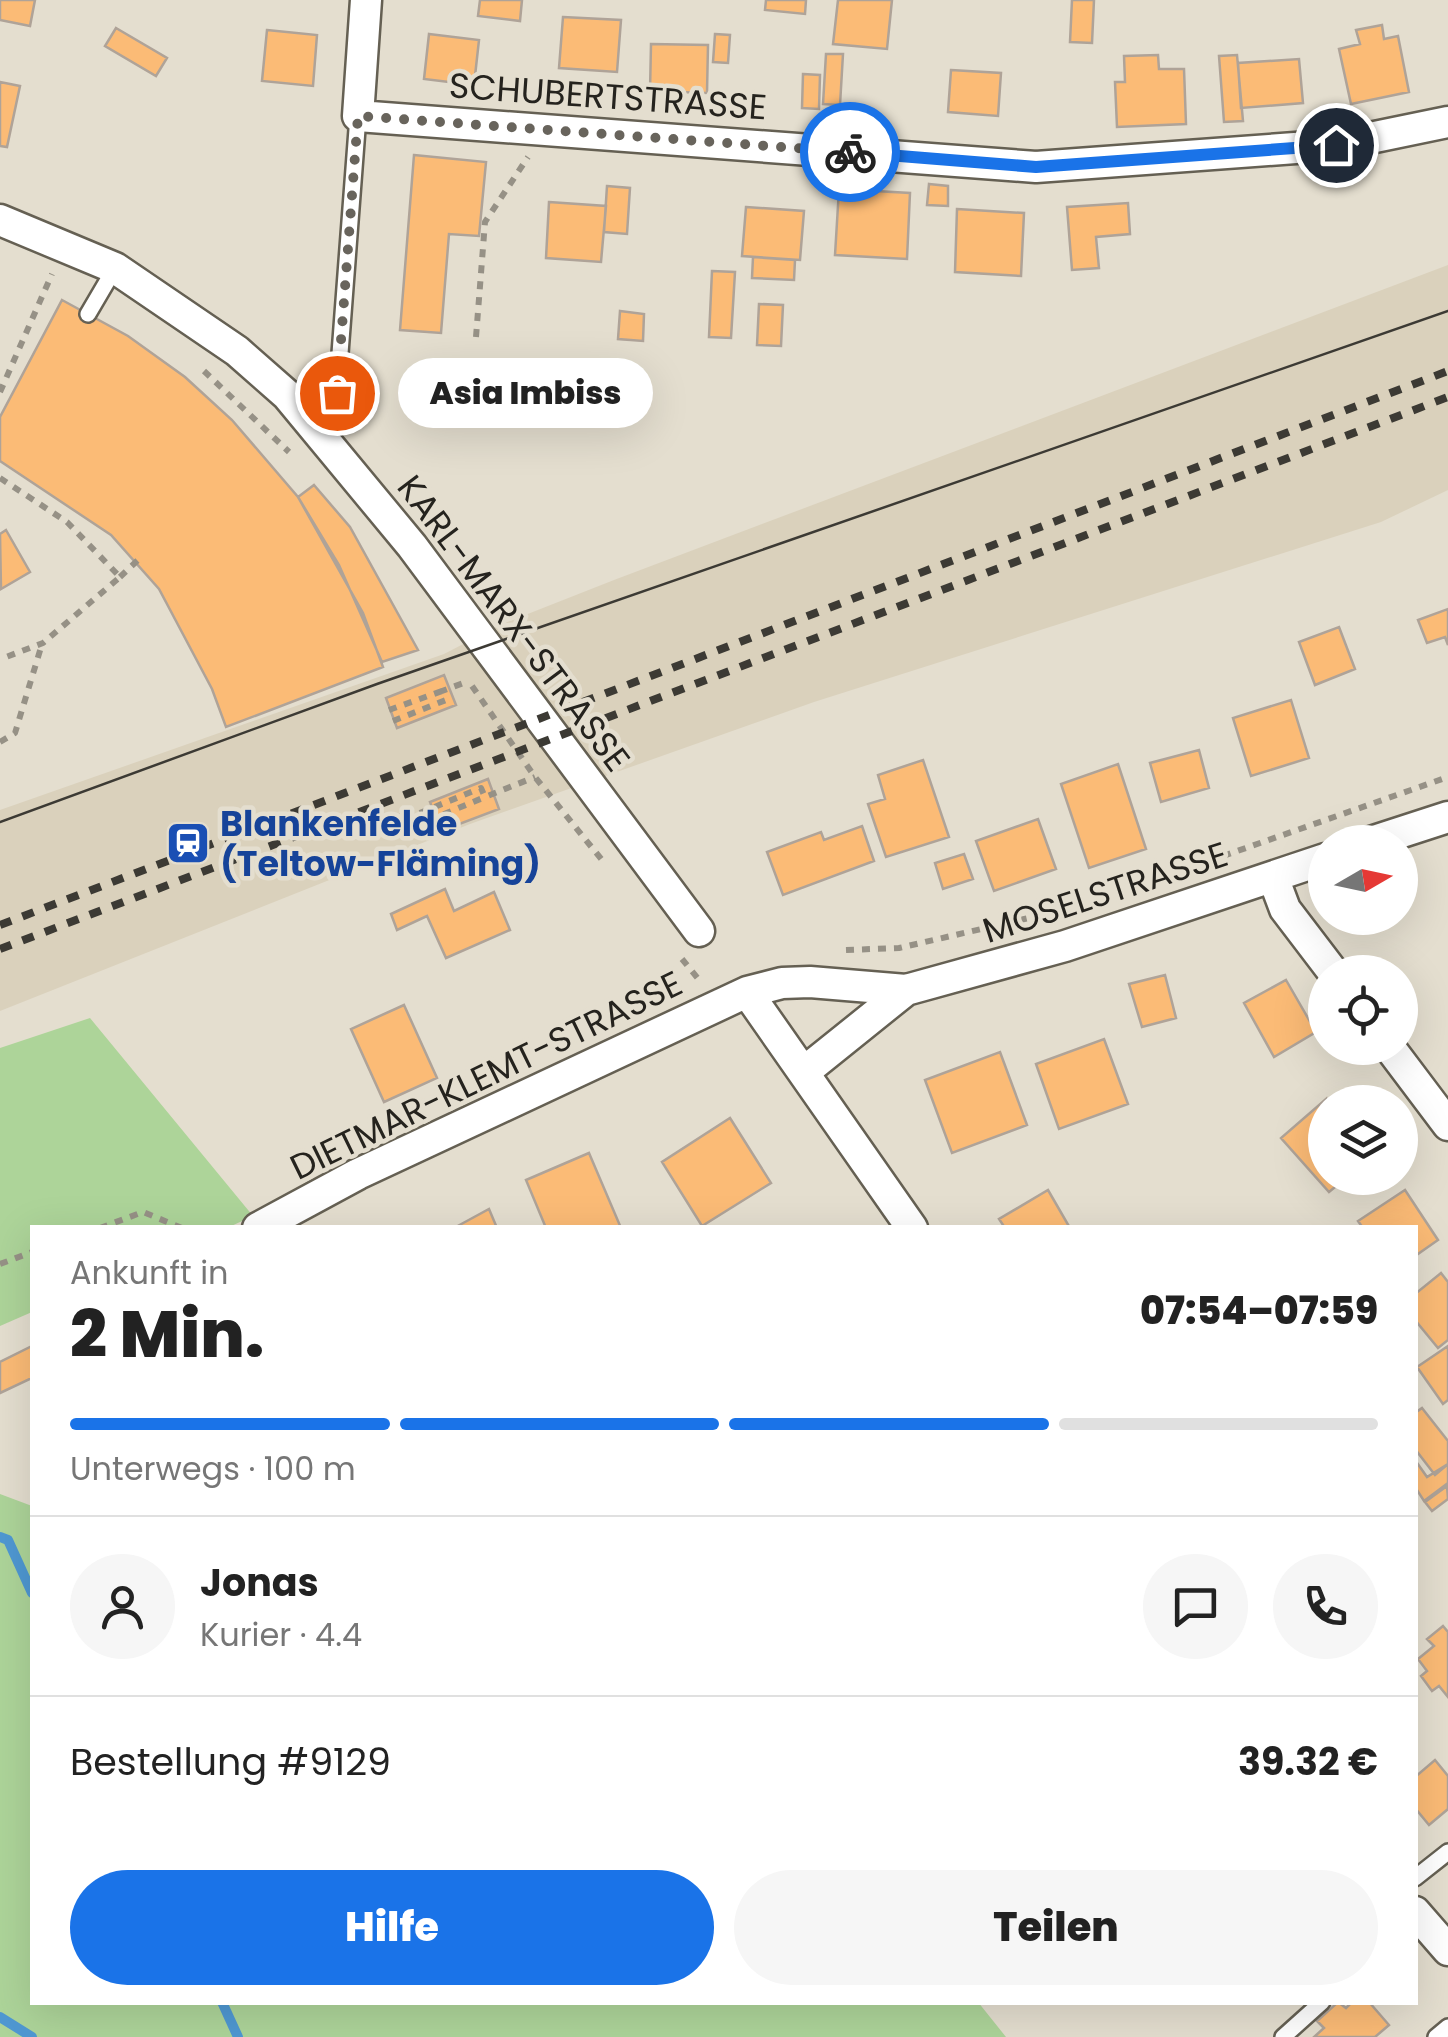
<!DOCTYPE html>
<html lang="de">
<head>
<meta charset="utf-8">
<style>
  :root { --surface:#fff; --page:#f6f6f6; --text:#222; --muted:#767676; --line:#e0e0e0; --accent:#1a73e8 }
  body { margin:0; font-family:Poppins,sans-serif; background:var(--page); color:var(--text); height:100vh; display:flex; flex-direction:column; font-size:38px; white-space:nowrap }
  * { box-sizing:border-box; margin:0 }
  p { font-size:32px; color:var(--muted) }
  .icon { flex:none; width:55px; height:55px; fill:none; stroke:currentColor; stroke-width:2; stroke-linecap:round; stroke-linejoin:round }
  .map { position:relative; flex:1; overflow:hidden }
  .sheet { position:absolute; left:30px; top:1225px; width:1388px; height:780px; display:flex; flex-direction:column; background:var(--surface); border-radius:0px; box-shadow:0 10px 40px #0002 }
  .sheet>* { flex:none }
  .needle { width:65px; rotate:81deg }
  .fabs { position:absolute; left:1308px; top:825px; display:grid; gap:20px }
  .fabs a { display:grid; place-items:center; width:110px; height:110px; border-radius:50%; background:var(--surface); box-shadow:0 10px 40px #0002; font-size:50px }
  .pin { position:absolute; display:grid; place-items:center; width:85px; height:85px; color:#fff; margin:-42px; border:5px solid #fff; border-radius:50%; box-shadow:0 2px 10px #0007 }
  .courier { position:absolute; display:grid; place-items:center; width:100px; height:100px; margin:-50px; border:8px solid #1a73e8; border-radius:50%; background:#fff; color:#222; box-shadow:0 2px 12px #0007 }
  .bubble { position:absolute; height:70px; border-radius:35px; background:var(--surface); box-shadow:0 10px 40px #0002; font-size:32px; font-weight:800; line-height:70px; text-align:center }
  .head em { font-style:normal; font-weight:800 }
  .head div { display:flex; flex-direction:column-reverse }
  .head { display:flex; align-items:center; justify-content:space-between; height:170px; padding:0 40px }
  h1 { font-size:65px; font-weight:800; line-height:75px }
  .bar { display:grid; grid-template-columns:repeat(4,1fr); gap:15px 10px; align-content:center; height:120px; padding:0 40px }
  .bar i { height:12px; border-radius:8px; background:var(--line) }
  .bar .current { background:var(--accent) }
  .bar p { grid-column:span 4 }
  .line { display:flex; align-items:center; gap:25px; padding:0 40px; border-top:2px solid var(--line) }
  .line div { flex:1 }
  .round { display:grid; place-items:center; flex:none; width:105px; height:105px; border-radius:52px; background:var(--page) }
  .action { display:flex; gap:20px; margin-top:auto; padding:20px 40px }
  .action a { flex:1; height:115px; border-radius:60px; background:var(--accent); color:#fff; font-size:40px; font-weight:800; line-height:115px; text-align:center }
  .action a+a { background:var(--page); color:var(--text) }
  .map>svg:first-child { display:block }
  .built { fill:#dad1bc }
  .green { fill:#add499 }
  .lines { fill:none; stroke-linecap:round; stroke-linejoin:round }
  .stream { stroke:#4f98d2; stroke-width:10 }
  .building { fill:#fbbb76; stroke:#afa398; stroke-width:2.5 }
  .service-casing { stroke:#656053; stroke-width:20 }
  .minor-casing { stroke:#656053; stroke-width:35 }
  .path { stroke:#969186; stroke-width:6; stroke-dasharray:8 8; stroke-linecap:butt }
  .service { stroke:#fff; stroke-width:15 }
  .minor { stroke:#fff; stroke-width:30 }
  .tram { stroke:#3c3a34; stroke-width:2.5 }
  .rail { stroke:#3c3a34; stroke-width:8; stroke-dasharray:12 12; stroke-linecap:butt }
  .done { stroke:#68645c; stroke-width:10; stroke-dasharray:0 18 }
  .route { stroke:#1a73e8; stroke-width:12 }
  .labels { text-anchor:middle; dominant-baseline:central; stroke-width:9; stroke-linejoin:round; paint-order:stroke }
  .street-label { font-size:35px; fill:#25231e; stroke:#e4decf }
  .transit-label { font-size:35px; font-weight:bold; fill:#164399; stroke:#e4decf; text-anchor:start }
</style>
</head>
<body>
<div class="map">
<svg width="1448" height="2037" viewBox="0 0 1448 2037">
  <rect width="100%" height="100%" fill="#e4decf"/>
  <path class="built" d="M1448,265V490L1381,522L814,702L470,824L0,1011V810L444,654L500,625L614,580Z"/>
  <path class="green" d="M90,1018L253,1216L227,1228H32V1312L0,1326V1048Z
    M0,1494L32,1506V2002H978L1006,2037H0Z"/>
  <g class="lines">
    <path class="stream" d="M0,1537L8,1540L32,1593
      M222,2002L238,2037
      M0,2017L32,2037"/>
  </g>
  <path class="building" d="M0,0H35L30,26L0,20Z
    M480,0H522L520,21L478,16Z
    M766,0H806L805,14L765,10Z
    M838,0H892L887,49L833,44Z
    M1072,0H1094L1092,43L1070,42Z
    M563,17L621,20L617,72L559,68Z
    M1382,25L1384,39L1398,36L1409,92L1351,104L1339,49L1360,44L1356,30Z
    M116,28L167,58L156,76L105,46Z
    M267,30L317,35L313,86L262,81Z
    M429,34L479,40L474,85L424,79Z
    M715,34L730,35L728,63L713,62Z
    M651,44L708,45L707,93L650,91Z
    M826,54H843L840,105L823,104Z
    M1158,55L1159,69H1184L1186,124L1117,127L1115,82H1125L1124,56Z
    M1237,55L1243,121L1224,122L1219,56Z
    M1299,59L1303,103L1241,108L1238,63Z
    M951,70L1001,73L998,116L948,112Z
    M803,74L820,75L819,109L802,108Z
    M0,82L20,86L7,147L0,146Z
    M414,155L486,162L479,236L449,234L441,333L400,330Z
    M929,184L948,186V206L927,205Z
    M607,186L630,188L627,234L604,232Z
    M839,189L910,193L907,259L835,255Z
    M549,202L606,206L601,262L546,258Z
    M1128,203L1130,234L1096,237L1099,268L1072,270L1067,207Z
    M746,207L804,211L800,260L742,256Z
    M957,209L1024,213L1021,276L955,272Z
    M753,257L795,260L794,280L752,278Z
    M712,271L735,272L731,338L709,337Z
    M62,300L128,336L185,377L232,420L298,497L363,613L383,667L226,727L212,689L159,589L111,535L0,461V417Z
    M759,304L783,305L781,346L757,345Z
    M620,311L644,314L643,341L618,339Z
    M314,485L350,527L418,650L382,662L339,565L298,497Z
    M6,530L30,572L1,589L0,534Z
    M1448,609V645L1445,637L1427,643L1418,620Z
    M1339,627L1355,669L1315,685L1299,642Z
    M444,675L456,705L397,728L386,698Z
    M1291,700L1309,758L1251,776L1233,718Z
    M1199,750L1209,788L1161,802L1150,763Z
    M923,760L949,837L886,857L868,804L885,799L878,775Z
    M1118,764L1146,849L1089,868L1061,784Z
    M488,779L499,809L441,831L430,802Z
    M1038,819L1056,869L994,891L976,841Z
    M862,826L874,861L783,895L767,852L821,832L824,840Z
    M964,854L973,879L943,889L935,863Z
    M445,889L454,911L494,892L510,930L446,958L427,916L397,930L391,914Z
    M1165,975L1176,1018L1142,1027L1129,984Z
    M1286,980L1316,1032L1274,1057L1244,1003Z
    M404,1005L437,1078L384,1102L351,1029Z
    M1104,1039L1128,1104L1059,1129L1036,1064Z
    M1000,1052L1027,1125L952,1153L925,1080Z
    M1326,1099L1325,1178H1346L1329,1192L1281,1138Z
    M730,1118L771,1183L702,1226L662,1162Z
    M589,1153L621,1228H546L526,1180Z
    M1048,1190L1070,1228H1005L999,1219Z
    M1405,1190L1438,1240L1415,1256V1228H1363L1358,1221Z
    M489,1209L497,1228H454Z
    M1441,1273L1448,1282V1340L1438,1348L1415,1320V1294Z
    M32,1346V1378L0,1393V1362Z
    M1448,1346V1400L1443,1404L1417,1367Z
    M1422,1408L1448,1441V1464L1435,1475L1415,1449V1413Z
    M1415,1460L1427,1477L1448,1464V1483L1424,1501L1415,1487Z
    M1447,1486L1448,1499L1432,1511L1425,1502Z
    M1443,1626L1448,1632V1697L1439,1686L1432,1691L1421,1676L1427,1671L1418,1659L1434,1646L1427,1639Z
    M1435,1760L1448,1776V1809L1429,1825L1415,1808V1777Z
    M1338,2002L1346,2008L1352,2002H1369L1389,2025L1375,2037H1314L1324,2028L1317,2021Z"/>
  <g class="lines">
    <g class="service-casing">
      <path id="service" d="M88,314L115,268
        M337,393L358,116
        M1415,1878L1448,1852
        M1283,2037L1322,2002
        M1436,2037L1448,2027"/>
    </g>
    <g class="minor-casing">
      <path id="minor" d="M366,0L358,116L1036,167L1336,145L1448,122
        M0,220L115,268L237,351L287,395L412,546L699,931
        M1371,842L1448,817
        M1273,877L1285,909L1333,972
        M747,992L912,1228
        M1390,1048L1448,1125
        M804,1072L906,990
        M258,1228L358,1174L747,992L782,983L810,982L906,990L1065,946L1325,859
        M1415,1912L1448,1950"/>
    </g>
    <path class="path" d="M476,337L485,222L528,157
      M204,371L289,452
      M0,392L52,274
      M0,478L67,522L120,577L43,643L6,657L0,655
      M120,577L139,559
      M472,686L535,777L602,860
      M389,710L442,691
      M393,721L446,700L442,691L469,681
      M0,742L15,733L42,644
      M402,812L405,819L425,822L485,797
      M405,819L481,788L485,797L535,777
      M1223,856L1448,777
      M846,950L899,948L1059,911
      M682,959L700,981
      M100,1228L143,1212L182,1228
      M0,1264L32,1252"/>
    <use href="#service" class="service"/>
    <use href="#minor" class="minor"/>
    <path class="tram" d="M0,822L377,684L1448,311"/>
    <path class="rail" d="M0,925L1448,371
      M0,949L1448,397"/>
  </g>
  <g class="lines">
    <path class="done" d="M337,393L358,116L850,152"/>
    <path class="route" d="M850,152L1036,167L1336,145"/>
  </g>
  <defs>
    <g id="station-square" transform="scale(2.25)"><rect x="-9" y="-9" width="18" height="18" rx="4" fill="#1a4fb4" stroke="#e4decf"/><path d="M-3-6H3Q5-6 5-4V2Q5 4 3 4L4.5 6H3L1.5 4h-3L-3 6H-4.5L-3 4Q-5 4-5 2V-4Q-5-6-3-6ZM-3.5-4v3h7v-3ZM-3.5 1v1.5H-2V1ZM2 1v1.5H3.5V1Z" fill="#fff"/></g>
  </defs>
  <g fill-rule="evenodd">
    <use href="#station-square" x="188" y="843"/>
  </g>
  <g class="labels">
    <g class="street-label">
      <text transform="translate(608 96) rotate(4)">SCHUBERTSTRASSE</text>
      <text transform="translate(514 623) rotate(53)">KARL-MARX-STRASSE</text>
      <text transform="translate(1105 892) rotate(-18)">MOSELSTRASSE</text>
      <text transform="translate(486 1075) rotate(-26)">DIETMAR-KLEMT-STRASSE</text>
    </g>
    <g class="transit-label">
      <text x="220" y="823">Blankenfelde<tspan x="220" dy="40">(Teltow-Fläming)</tspan></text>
    </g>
  </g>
</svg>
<div class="fabs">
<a><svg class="needle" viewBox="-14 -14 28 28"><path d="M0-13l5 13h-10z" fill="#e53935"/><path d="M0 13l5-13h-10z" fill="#767676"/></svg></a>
<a><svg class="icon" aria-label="locate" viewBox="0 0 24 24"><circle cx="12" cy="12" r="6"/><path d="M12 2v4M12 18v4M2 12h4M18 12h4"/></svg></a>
<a><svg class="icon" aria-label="layers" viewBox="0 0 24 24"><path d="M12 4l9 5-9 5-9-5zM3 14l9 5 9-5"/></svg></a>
</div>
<div class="pin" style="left:337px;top:393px;background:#ea580c"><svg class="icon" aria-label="bag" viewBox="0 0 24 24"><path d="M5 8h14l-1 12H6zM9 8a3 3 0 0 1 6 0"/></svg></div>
<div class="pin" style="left:1336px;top:145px;background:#1f2937"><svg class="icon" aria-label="home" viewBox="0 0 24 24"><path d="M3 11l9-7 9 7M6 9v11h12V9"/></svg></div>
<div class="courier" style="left:850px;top:152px"><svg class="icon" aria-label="bike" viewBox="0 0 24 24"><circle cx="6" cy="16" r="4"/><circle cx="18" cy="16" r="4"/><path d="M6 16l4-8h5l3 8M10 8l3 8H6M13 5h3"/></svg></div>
<div class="bubble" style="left:398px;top:358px;width:255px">Asia Imbiss</div>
<section class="sheet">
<div class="head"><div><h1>2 Min.</h1><p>Ankunft in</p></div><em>07:54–07:59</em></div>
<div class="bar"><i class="current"></i><i class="current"></i><i class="current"></i><i></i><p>Unterwegs · 100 m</p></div>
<div class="line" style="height:180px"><a class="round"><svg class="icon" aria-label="person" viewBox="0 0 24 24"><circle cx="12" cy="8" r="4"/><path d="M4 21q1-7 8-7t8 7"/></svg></a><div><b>Jonas</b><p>Kurier · 4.4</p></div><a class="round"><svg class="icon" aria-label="chat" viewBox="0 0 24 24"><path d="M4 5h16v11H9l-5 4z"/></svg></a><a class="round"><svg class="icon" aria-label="phone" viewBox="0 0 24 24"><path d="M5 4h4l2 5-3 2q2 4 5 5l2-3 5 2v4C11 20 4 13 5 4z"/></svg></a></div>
<div class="line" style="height:130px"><div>Bestellung #9129</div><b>39.32 €</b></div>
<div class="action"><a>Hilfe</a><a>Teilen</a></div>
</section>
</div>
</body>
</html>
